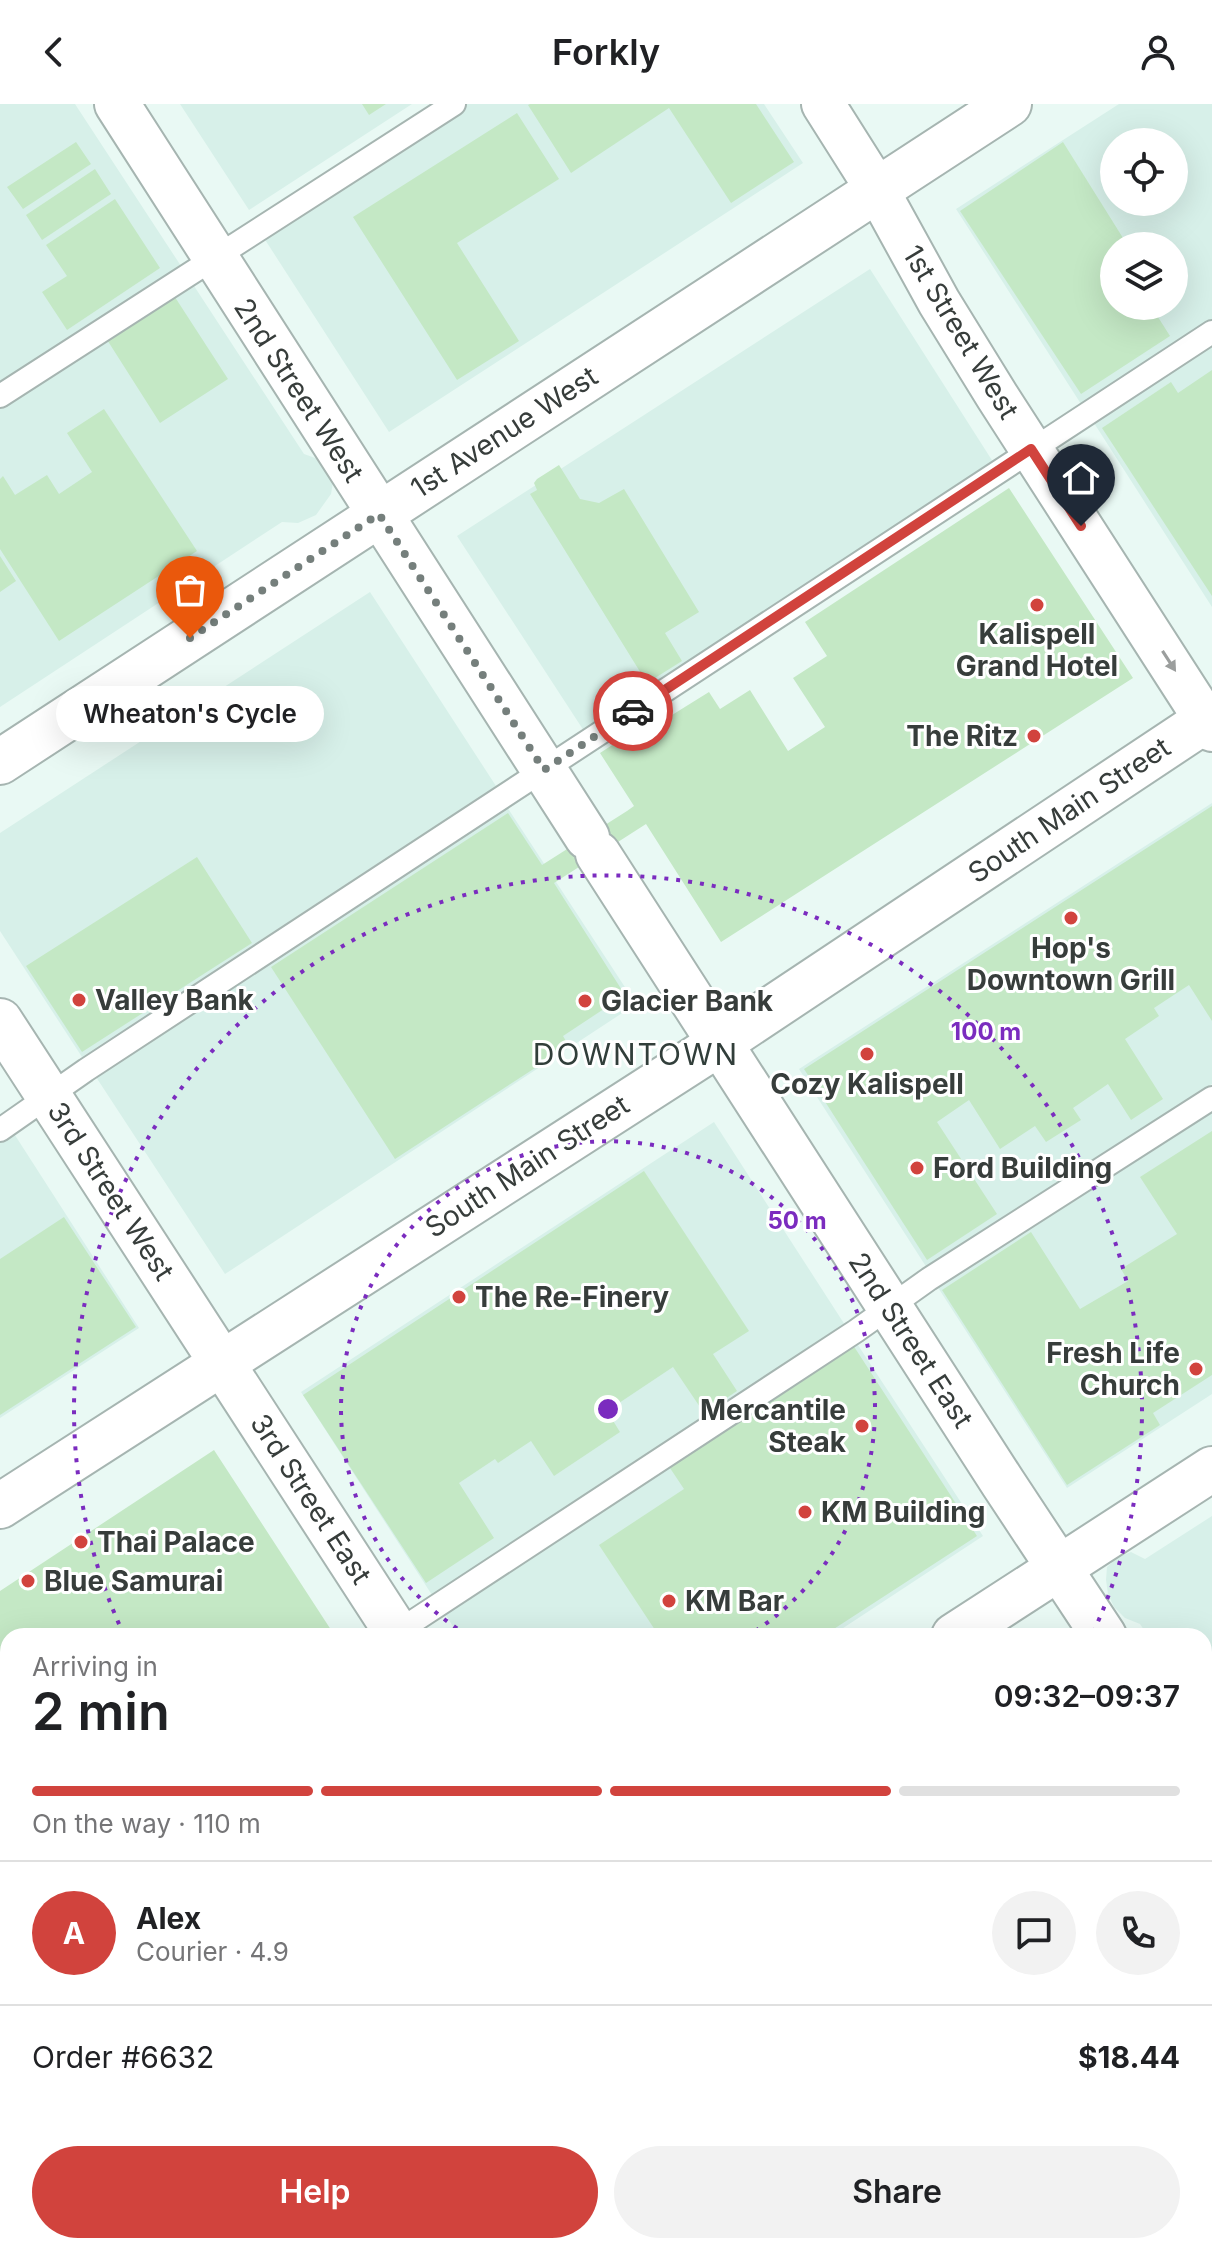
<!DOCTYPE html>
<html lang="en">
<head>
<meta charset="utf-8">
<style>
  :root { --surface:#fff; --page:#f2f2f2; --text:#202124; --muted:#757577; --line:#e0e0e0; --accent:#d1433d }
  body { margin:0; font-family:Inter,sans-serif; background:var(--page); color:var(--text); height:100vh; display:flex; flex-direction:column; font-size:30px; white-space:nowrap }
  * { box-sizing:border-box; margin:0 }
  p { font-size:26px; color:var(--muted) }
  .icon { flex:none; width:44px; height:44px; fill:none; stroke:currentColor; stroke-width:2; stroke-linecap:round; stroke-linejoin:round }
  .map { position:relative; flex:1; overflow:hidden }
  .side { position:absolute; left:0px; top:1524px; width:1212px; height:626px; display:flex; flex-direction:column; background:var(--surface); border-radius:24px 24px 0 0; box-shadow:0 8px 32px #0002 }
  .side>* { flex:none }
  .fabs { position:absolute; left:1100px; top:24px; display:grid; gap:16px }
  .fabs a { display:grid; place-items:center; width:88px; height:88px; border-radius:50%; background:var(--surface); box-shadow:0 8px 32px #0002; font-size:40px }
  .pin { position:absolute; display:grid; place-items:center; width:68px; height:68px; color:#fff; margin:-82px -34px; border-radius:50% 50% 50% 0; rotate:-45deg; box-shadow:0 0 8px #0007 }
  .pin .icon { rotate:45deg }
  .courier { position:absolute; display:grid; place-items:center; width:80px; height:80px; margin:-40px; border:6px solid #d1433d; border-radius:50%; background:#fff; color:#222; box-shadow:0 2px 10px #0007 }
  .bubble { position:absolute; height:56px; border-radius:28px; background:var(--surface); box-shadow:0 8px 32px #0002; font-size:26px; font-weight:600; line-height:56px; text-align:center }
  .overview em { font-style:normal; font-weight:600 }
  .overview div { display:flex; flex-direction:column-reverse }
  .overview { display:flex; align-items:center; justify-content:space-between; height:136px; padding:0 32px }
  h1 { font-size:52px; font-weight:600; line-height:60px }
  .bar { display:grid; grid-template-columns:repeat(4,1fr); gap:12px 8px; align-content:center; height:96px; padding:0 32px }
  .bar i { height:10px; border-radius:6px; background:var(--line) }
  .bar .on { background:var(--accent) }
  .bar p { grid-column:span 4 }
  .line { display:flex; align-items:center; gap:20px; padding:0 32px; border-top:2px solid var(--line) }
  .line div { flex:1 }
  .round { display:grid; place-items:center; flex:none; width:84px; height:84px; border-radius:42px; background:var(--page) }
  .primary-button { display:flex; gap:16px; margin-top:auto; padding:16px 32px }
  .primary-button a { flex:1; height:92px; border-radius:48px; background:var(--accent); color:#fff; font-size:32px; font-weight:600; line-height:92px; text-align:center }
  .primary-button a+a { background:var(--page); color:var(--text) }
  header { display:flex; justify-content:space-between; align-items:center; height:104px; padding:0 32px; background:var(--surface); font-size:36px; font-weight:600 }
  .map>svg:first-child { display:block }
  .built { fill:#d7f0e9; fill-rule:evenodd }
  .building { fill:#c4e8c5 }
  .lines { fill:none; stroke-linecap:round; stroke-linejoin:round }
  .lane-casing { stroke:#a6b5b1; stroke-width:26 }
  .street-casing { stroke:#a6b5b1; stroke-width:46 }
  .secondary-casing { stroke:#a6b5b1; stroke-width:48 }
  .primary-casing { stroke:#a6b5b1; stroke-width:48 }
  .lane { stroke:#fff; stroke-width:22 }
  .street { stroke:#fff; stroke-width:42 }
  .secondary { stroke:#fff; stroke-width:44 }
  .primary { stroke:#fff; stroke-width:44 }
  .oneway { fill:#9b9e9d }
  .done { stroke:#757f7c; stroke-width:8; stroke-dasharray:0 14.4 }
  .route { stroke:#d1433d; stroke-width:10 }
  .ring { fill:none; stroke:#7b2cbf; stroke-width:4; stroke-dasharray:4 8 }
  .poi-dot { fill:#d1433d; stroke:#fff; stroke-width:3 }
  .labels { text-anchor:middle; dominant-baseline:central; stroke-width:6; stroke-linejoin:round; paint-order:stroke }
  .street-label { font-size:28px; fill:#373d3b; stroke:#fff }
  .poi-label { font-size:28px; font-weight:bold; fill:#373d3b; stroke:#fff; text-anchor:start }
  .neighbourhood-label { font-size:30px; letter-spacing:2px; fill:#313e3a; stroke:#fff }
  .centre { fill:#7b2cbf; stroke:#fff; stroke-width:4 }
  .ring-label { font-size:24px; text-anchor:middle; font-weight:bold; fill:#7b2cbf; stroke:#fff; stroke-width:6; stroke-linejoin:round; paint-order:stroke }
</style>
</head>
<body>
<header><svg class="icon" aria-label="back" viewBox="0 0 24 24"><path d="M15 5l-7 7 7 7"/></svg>Forkly<svg class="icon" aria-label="person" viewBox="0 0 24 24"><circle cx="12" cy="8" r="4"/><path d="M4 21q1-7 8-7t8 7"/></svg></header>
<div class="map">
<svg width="1212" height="2149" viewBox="0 0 1212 2149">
  <rect width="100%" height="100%" fill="#e9f9f4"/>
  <path class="built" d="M0,0H75L304,350L318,355L333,378L331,390L316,411L298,419L282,418L0,603Z
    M180,0H412L249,106Z
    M464,0H764L803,59L389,328L262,131Z
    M1119,0H1212V215L1081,300L956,105ZM1114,38H1174V98H1114ZM1114,142H1174V202H1114Z
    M870,165L995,361L584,627L457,432Z
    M1212,242V503L1094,319Z
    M370,488L496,682L82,953L0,827V729Z
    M1212,699V980L927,1164L799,965Z
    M507,703L636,900L225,1170L96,973Z
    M1212,1004V1290L1067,1384L937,1182Z
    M714,1018L845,1221L432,1491L301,1288Z
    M11,1025L139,1224L0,1314V1032Z
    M854,1235L983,1432L831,1532H459L442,1505Z
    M1212,1412V1631L1204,1618V1532H1148L1140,1520L1125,1514L1114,1503L1108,1490L1106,1476L1107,1463L1118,1453L1131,1448L1145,1455Z
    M1204,1770L1212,1783V2022L1204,2027Z
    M8,1794V1928L0,1916V1799Z
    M149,2142H566L555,2149H153Z
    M605,2142H726L731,2149H594Z"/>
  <path class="building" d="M362,0H386L369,11Z
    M530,0H756L794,58L731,99L669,4L571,69L528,1Z
    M517,9L559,75L457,139L519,237L457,276L353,113Z
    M76,38L91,60L23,105L7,83Z
    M1063,38L1128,142H1114V202H1151L1170,232L1081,290L960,107Z
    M95,65L111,90L42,136L26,111Z
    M115,95L160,164L67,226L42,188L67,172L46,141Z
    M171,187L228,275L160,319L104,231Z
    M1212,266V492L1102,324L1171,278L1178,289Z
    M104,305L197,447L59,537L0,445V375L3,372L15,391L47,371L59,390L92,368L67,329Z
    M559,361L580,395L599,399L624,385L699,508L665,529L682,557L647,579L530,390L537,386L534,379L537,375Z
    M1009,384L1133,574L721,838L646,720L554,779L625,891L563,932L569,942L395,1055L271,863L508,709L542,761L627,707L634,702L600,649L668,605L672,611L709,588L720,605L750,586L788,647L825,623L793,574L827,552L805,518Z
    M0,452L16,477L0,488Z
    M1212,702V917L1189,881L1154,904L1159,912L1125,935L1163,995L1131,1016L1108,980L1073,1004L1081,1016L1046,1038L1035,1022L1000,1045L969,996L937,1018L997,1110L927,1156L804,965Z
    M197,753L252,839L82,948L26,862Z
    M1212,1027V1271L1153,1309L1160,1321L1067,1381L942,1186L1031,1128L1080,1205L1128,1177L1121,1165L1177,1130L1140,1073Z
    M644,1067L749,1227L713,1250L737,1287L704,1309L673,1263L607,1307L620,1328L554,1372L531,1337L498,1359L495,1355L459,1379L494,1434L426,1479L303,1291Z
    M64,1113L136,1223L0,1311V1155Z
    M853,1241L977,1432L823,1532H659L599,1441L684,1385L668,1361Z
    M214,1346L335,1532H8V1752L0,1757V1487Z
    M1204,1778L1212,1790V1828L1204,1833Z
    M8,1890V1927L0,1915V1895Z
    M1212,1958V1995L1204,1983V1963Z
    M152,2142H342L347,2149H156Z
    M617,2142H646L650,2149H606Z
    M861,2142H998L986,2149H865Z"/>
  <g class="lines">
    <g class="lane-casing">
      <path id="lane" d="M0,292L454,0
        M0,1026L86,966L1212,228
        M391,1532L856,1227L929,1175L1212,994
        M1204,1740L1212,1734
        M0,1787L8,1782
        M576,2149L587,2142"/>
    </g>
    <g class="street-casing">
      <path id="street" d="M823,0L878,87L939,198L997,292L1212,626
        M1204,2103L1212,2098
        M79,2142L83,2149
        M1133,2149L1144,2142"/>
    </g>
    <g class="secondary-casing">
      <path id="secondary" d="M117,0L587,733
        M0,658L1009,0
        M598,750L1003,1379L1104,1532
        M0,917L399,1532
        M954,1532L1212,1365
        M1204,1685L1212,1697
        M0,2020L8,2033
        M788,2142L793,2149
        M1,2149L12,2142"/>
    </g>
    <g class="primary-casing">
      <path id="primary" d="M0,1402L720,939L1212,612"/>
    </g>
    <use href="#lane" class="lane"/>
    <use href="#street" class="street"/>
    <use href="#secondary" class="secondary"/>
    <use href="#primary" class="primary"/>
  </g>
  <defs><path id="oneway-solid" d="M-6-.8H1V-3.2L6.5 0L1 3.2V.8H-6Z" transform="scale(2)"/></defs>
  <use class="oneway" href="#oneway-solid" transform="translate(1169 557) rotate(57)"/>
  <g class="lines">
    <path class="done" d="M190,534L379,410L544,666L633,607"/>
    <path class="route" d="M633,607L1031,345L1081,422"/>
  </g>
  <g class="ring">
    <path d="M467 1531A267 267 0 1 1 749 1531"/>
    <path d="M124 1531A534 534 0 1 1 1092 1531"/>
  </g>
  <g class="poi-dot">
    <circle cx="1037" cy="501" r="8"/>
    <circle cx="1034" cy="632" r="8"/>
    <circle cx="1071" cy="814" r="8"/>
    <circle cx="79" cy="896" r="8"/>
    <circle cx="585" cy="897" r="8"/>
    <circle cx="867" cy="950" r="8"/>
    <circle cx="917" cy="1064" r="8"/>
    <circle cx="459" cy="1193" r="8"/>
    <circle cx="1196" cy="1265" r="8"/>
    <circle cx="862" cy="1322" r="8"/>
    <circle cx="805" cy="1408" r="8"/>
    <circle cx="81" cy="1438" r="8"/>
    <circle cx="28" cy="1477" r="8"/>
    <circle cx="669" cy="1497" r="8"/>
  </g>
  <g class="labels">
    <g class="street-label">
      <text transform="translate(961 228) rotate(59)">1st Street West</text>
      <text transform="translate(299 286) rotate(57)">2nd Street West</text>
      <text transform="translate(504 328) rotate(-33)">1st Avenue West</text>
      <text transform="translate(1069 706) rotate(-34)">South Main Street</text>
      <text transform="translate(527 1062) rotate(-33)">South Main Street</text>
      <text transform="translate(111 1087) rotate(57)">3rd Street West</text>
      <text transform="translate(911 1236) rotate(57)">2nd Street East</text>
      <text transform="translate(311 1395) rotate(57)">3rd Street East</text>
    </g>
    <g class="poi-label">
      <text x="1037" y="530" text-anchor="middle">Kalispell<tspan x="1037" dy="32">Grand Hotel</tspan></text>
      <text x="1018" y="632" text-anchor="end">The Ritz</text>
      <text x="1071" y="844" text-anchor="middle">Hop's<tspan x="1071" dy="32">Downtown Grill</tspan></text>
      <text x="95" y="896">Valley Bank</text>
      <text x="601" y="897">Glacier Bank</text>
      <text x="867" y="980" text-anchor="middle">Cozy Kalispell</text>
      <text x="933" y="1064">Ford Building</text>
      <text x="475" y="1193">The Re-Finery</text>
      <text x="1180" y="1249" text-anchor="end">Fresh Life<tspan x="1180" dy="32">Church</tspan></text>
      <text x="846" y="1306" text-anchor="end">Mercantile<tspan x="846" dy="32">Steak</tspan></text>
      <text x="821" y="1408">KM Building</text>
      <text x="97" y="1438">Thai Palace</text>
      <text x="44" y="1477">Blue Samurai</text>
      <text x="685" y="1497">KM Bar</text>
    </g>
    <g class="neighbourhood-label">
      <text x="636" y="950">DOWNTOWN</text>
    </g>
  </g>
  <circle cx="608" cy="1305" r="12" class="centre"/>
  <g class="ring-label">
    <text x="986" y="936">100 m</text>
    <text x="797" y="1125">50 m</text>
  </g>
</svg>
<div class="fabs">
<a><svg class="icon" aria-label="locate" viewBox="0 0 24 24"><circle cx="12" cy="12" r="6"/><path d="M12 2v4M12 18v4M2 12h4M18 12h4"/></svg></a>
<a><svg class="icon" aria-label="layers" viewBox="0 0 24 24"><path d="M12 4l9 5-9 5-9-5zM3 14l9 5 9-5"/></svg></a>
</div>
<div class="pin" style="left:190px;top:534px;background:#ea580c"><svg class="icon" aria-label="bag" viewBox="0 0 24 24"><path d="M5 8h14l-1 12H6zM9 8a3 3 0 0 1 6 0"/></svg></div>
<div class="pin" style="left:1081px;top:422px;background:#1f2937"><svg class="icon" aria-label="home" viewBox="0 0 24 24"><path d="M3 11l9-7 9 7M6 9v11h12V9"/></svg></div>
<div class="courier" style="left:633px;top:607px"><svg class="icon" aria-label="car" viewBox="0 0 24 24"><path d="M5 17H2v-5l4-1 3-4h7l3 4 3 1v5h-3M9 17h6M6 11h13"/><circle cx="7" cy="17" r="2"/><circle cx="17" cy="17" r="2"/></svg></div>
<div class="bubble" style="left:56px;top:582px;width:268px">Wheaton's Cycle</div>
<section class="side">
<div class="overview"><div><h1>2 min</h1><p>Arriving in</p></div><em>09:32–09:37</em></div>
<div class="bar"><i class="on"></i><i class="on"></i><i class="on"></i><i></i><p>On the way · 110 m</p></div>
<div class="line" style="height:144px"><b class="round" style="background:var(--accent);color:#fff">A</b><div><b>Alex</b><p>Courier · 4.9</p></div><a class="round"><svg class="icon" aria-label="chat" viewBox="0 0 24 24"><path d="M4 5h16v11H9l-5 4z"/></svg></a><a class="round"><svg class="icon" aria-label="phone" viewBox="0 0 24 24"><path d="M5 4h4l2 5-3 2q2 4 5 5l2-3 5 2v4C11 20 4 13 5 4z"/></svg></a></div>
<div class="line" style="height:104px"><div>Order #6632</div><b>$18.44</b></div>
<div class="primary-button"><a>Help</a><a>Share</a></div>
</section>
</div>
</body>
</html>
